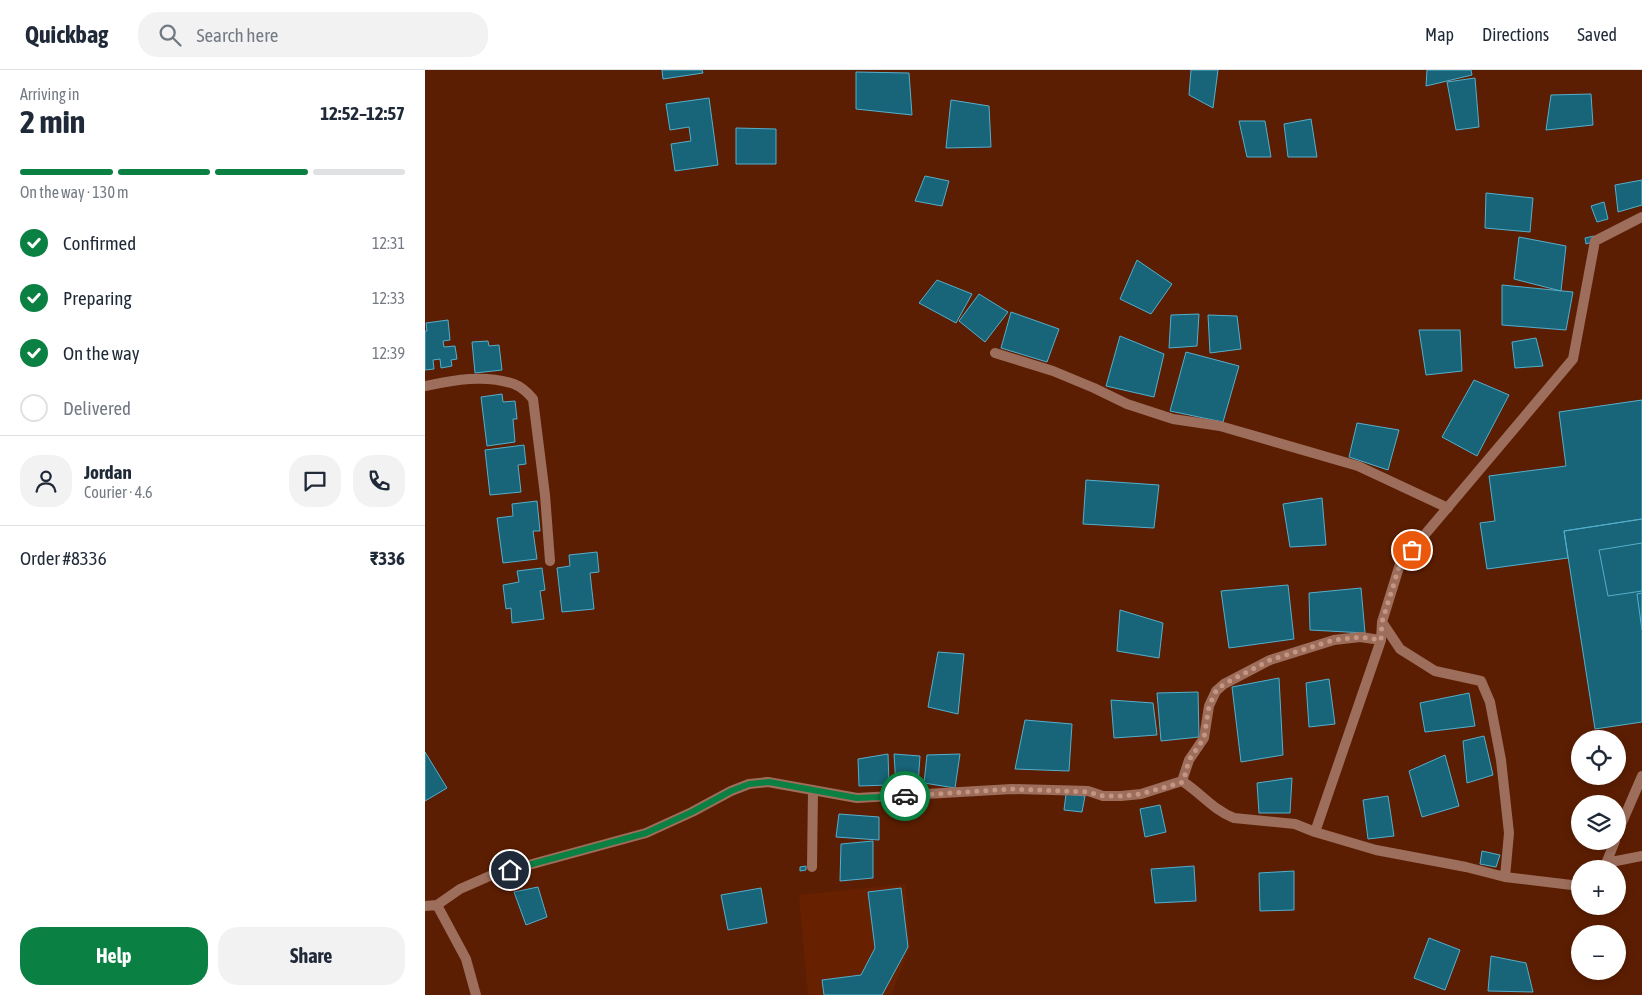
<!DOCTYPE html>
<html lang="en">
<head>
<meta charset="utf-8">
<style>
  :root { --surface:#fff; --page:#f2f2f3; --text:#1f2937; --muted:#747a83; --line:#e0e1e3; --accent:#0b8043 }
  body { margin:0; font-family:"Asap Condensed",sans-serif; background:var(--page); color:var(--text); height:100vh; display:flex; flex-direction:column; font-size:19px; white-space:nowrap }
  * { box-sizing:border-box; margin:0 }
  p { font-size:16px; color:var(--muted) }
  .icon { flex:none; width:28px; height:28px; fill:none; stroke:currentColor; stroke-width:2; stroke-linecap:round; stroke-linejoin:round }
  .map { position:relative; flex:1; overflow:hidden }
  .drawer { display:flex; flex-direction:column; background:var(--surface); width:425px }
  .drawer>* { flex:none }
  .controls { position:absolute; left:1146px; top:660px; display:grid; gap:10px }
  .controls a { display:grid; place-items:center; width:55px; height:55px; border-radius:50%; background:var(--surface); box-shadow:0 2px 8px #0003; font-size:25px }
  .pin { position:absolute; display:grid; place-items:center; width:42px; height:42px; color:#fff; margin:-21px; border:2px solid #fff; border-radius:50%; box-shadow:0 1px 5px #0007 }
  .courier { position:absolute; display:grid; place-items:center; width:50px; height:50px; margin:-25px; border:4px solid #0b8043; border-radius:50%; background:#fff; color:#222; box-shadow:0 1px 6px #0007 }
  .head em { font-style:normal; font-weight:700 }
  .head div { display:flex; flex-direction:column-reverse }
  .head { display:flex; align-items:center; justify-content:space-between; height:85px; padding:0 20px }
  h1 { font-size:32px; font-weight:700; line-height:38px }
  .bar { display:grid; grid-template-columns:repeat(4,1fr); gap:8px 5px; align-content:center; height:60px; padding:0 20px }
  .bar i { height:6px; border-radius:4px; background:var(--line) }
  .bar .current { background:var(--accent) }
  .bar p { grid-column:span 4 }
  .line { display:flex; align-items:center; gap:12px; padding:0 20px; border-top:1px solid var(--line) }
  .line div { flex:1 }
  .round { display:grid; place-items:center; flex:none; width:52px; height:52px; border-radius:20px; background:var(--page) }
  ol { padding:0 20px; list-style:none }
  li { display:flex; align-items:center; gap:15px; height:55px }
  li p { margin-inline-start:auto }
  li .icon { padding:5px; border-radius:50%; background:var(--accent); color:#fff; stroke-width:4 }
  li:last-child { color:var(--muted) }
  li i { width:28px; height:28px; border:2px solid var(--line); border-radius:50% }
  .primary-button { display:flex; gap:10px; margin-top:auto; padding:10px 20px }
  .primary-button a { flex:1; height:58px; border-radius:20px; background:var(--accent); color:#fff; font-size:20px; font-weight:700; line-height:58px; text-align:center }
  .primary-button a+a { background:var(--page); color:var(--text) }
  header { display:flex; align-items:center; gap:30px; box-sizing:border-box; height:70px; padding:0 25px; background:var(--surface); border-bottom:1px solid var(--line) }
  header strong { font-size:24px }
  nav { display:flex; gap:28px; margin-inline-start:auto; font-size:18px }
  .search { width:350px; height:45px; background:var(--page); display:flex; align-items:center; gap:12px; box-sizing:border-box; padding:0 18px; border-radius:20px; color:var(--muted); font-size:19px }
  main { display:flex; flex:1; min-height:0 }
  .map>svg:first-child { display:block }
  .built { fill:#672100 }
  .building { fill:#186479; stroke:#53afcd }
  .lines { fill:none; stroke-linecap:round; stroke-linejoin:round }
  .minor { stroke:#9d6e5c; stroke-width:10 }
  .done { stroke:#c49581; stroke-width:5; stroke-dasharray:0 9 }
  .route { stroke:#0b8043; stroke-width:6 }
</style>
</head>
<body>
<header>
<strong>Quickbag</strong>
<div class="search"><svg class="icon" aria-label="search" viewBox="0 0 24 24"><circle cx="10" cy="10" r="6"/><path d="M15 15l6 6"/></svg>Search here</div>
<nav><a>Map</a><a>Directions</a><a>Saved</a></nav>
</header>
<main>
<section class="drawer">
<div class="head"><div><h1>2 min</h1><p>Arriving in</p></div><em>12:52–12:57</em></div>
<div class="bar"><i class="current"></i><i class="current"></i><i class="current"></i><i></i><p>On the way · 130 m</p></div>
<ol>
<li><svg class="icon" aria-label="check" viewBox="0 0 24 24"><path d="M5 12l5 5 9-10"/></svg>Confirmed<p>12:31</p></li>
<li><svg class="icon" aria-label="check" viewBox="0 0 24 24"><path d="M5 12l5 5 9-10"/></svg>Preparing<p>12:33</p></li>
<li><svg class="icon" aria-label="check" viewBox="0 0 24 24"><path d="M5 12l5 5 9-10"/></svg>On the way<p>12:39</p></li>
<li><i></i>Delivered</li>
</ol>
<div class="line" style="height:90px"><a class="round"><svg class="icon" aria-label="person" viewBox="0 0 24 24"><circle cx="12" cy="8" r="4"/><path d="M4 21q1-7 8-7t8 7"/></svg></a><div><b>Jordan</b><p>Courier · 4.6</p></div><a class="round"><svg class="icon" aria-label="chat" viewBox="0 0 24 24"><path d="M4 5h16v11H9l-5 4z"/></svg></a><a class="round"><svg class="icon" aria-label="phone" viewBox="0 0 24 24"><path d="M5 4h4l2 5-3 2q2 4 5 5l2-3 5 2v4C11 20 4 13 5 4z"/></svg></a></div>
<div class="line" style="height:65px"><div>Order #8336</div><b>₹336</b></div>
<div class="primary-button"><a>Help</a><a>Share</a></div>
</section>
<div class="map">
<svg width="1217" height="925" viewBox="0 0 1217 925">
  <rect width="100%" height="100%" fill="#5c1e02"/>
  <path class="built" d="M480,814L485,878L466,925H383L374,825Z"/>
  <path class="building" d="M237,0H277L278,3L238,9Z
    M766,0H793L788,38L764,25Z
    M1002,0H1046L1047,5L1001,16Z
    M431,2L484,3L487,45L431,39Z
    M1050,8L1054,57L1031,60L1022,12Z
    M1166,24L1168,55L1121,60L1126,25Z
    M284,28L293,95L250,101L246,74L266,71L264,57L245,60L241,34Z
    M526,30L564,36L566,77L521,78Z
    M886,49L892,87H863L859,54Z
    M814,51H840L846,87H822Z
    M311,58L351,59V94H311Z
    M500,106L524,111L517,136L490,131Z
    M1217,110V135L1193,142L1190,115Z
    M1061,123L1108,128L1105,162L1060,158Z
    M1179,132L1183,149L1172,152L1166,136Z
    M1169,166L1170,171L1161,174L1160,168Z
    M1094,167L1141,176L1136,221L1089,209Z
    M712,190L747,214L726,244L695,229Z
    M512,210L547,224L531,253L494,233Z
    M1077,215L1148,222L1141,260L1077,255Z
    M554,224L583,242L560,272L534,251Z
    M586,242L634,259L622,292L576,278Z
    M774,244L772,276L744,278L746,245Z
    M783,245L812,246L816,279L785,283Z
    M23,250L25,270L18,271L19,277L30,276L32,289L26,290L27,296L16,298L15,289L8,290L9,299L0,300V261H2L1,253Z
    M994,260H1035L1037,301L1001,305Z
    M695,266L739,284L729,327L681,316Z
    M1111,268L1118,296L1090,298L1087,272Z
    M63,271L64,276L74,275L77,300L50,303L47,272Z
    M761,282L814,296L798,352L745,341Z
    M1049,310L1084,325L1052,386L1017,367Z
    M77,324L78,332L90,331L92,349H88L90,372L62,376L56,327Z
    M1217,330V449L1139,461L1143,488L1062,499L1055,453L1070,451L1064,406L1141,396L1134,342Z
    M932,353L974,360L963,400L924,387Z
    M99,375L101,394L93,395L96,422L65,425L60,380Z
    M661,410L734,415L729,458L658,454Z
    M897,428L901,475L865,477L858,434Z
    M112,431L115,461H108L112,489L78,493L72,448L88,446L87,434Z
    M1217,449V652L1170,659L1139,461Z
    M1217,473V521L1183,526L1174,480Z
    M172,482L174,502L165,503L169,539L137,542L132,498L145,496L144,485Z
    M117,498L120,520L115,521L119,549L87,553L86,538L81,539L78,515L94,512L92,501Z
    M863,515L869,569L804,578L796,521Z
    M936,518L940,563L885,560L884,523Z
    M1217,523V560L1212,524Z
    M695,540L738,553L734,588L692,581Z
    M513,582L539,584L533,644L503,637Z
    M854,608L858,685L816,692L807,617Z
    M904,609L910,654L884,657L881,613Z
    M773,622L774,667L736,671L732,623Z
    M1044,623L1050,656L1000,662L995,633Z
    M686,630L728,633L732,665L689,668Z
    M600,650L647,654L644,701L590,699Z
    M1059,666L1068,705L1042,713L1038,671Z
    M0,682L22,718L0,731Z
    M463,684L464,715L434,716L433,689Z
    M469,684L495,686L493,715L471,716Z
    M535,684L530,718L499,713L502,685Z
    M1020,685L1034,736L997,747L984,701Z
    M867,708L865,743H834L832,713Z
    M641,724L660,726L657,742L639,740Z
    M963,726L969,766L943,769L938,730Z
    M735,735L741,762L720,767L715,739Z
    M414,744L454,747V770L411,767Z
    M448,771V808L415,811L416,774Z
    M1057,781L1075,785L1071,797L1055,794Z
    M381,796V800L375,801V797Z
    M769,796L771,831L730,833L726,799Z
    M869,801V840L835,841L834,803Z
    M113,817L122,847L101,855L89,822Z
    M336,818L342,853L303,860L296,825Z
    M476,818L483,877L457,925H399L397,910L436,905L450,878L443,822Z
    M1004,868L1035,880L1020,920L989,908Z
    M1066,886L1101,893L1108,922L1063,921Z"/>
  <g class="lines">
    <path class="minor" d="M570,283L628,301L669,318L702,334L748,349L795,356L933,396L1023,438
      M0,316C29,310 60,304 89,314C97,317 103,323 108,329L120,425L125,491
      M957,552L975,579L1010,601L1056,611L1065,632L1076,690L1084,763L1080,807
      M757,711L764,690L779,668L784,636L791,621L799,614L845,590L909,570L935,567L956,570
      M1192,764L1217,706
      M1181,793L1217,786
      M1180,796L1190,771
      M387,797L388,720
      M1155,816L1080,807L1041,797L951,780L890,762L956,570L957,552L975,494L1148,289L1170,171L1217,147
      M12,835L41,889L51,925
      M0,836L12,835L35,819L67,805L221,763L267,742L306,721L324,714L343,712L432,728L587,719L663,721L678,726H696L716,724L757,711C776,723 788,740 809,748L870,754L890,762"/>
  </g>
  <g class="lines">
    <path class="done" d="M480,726L587,719L663,722L678,726H696L716,724L758,712L764,690L779,668L784,636L791,621L799,614L845,590L909,570L935,567L956,570L957,552L975,494L987,480"/>
    <path class="route" d="M85,800L221,763L267,742L306,721L324,714L344,712L432,728L480,726"/>
  </g>
</svg>
<div class="controls">
<a><svg class="icon" aria-label="locate" viewBox="0 0 24 24"><circle cx="12" cy="12" r="6"/><path d="M12 2v4M12 18v4M2 12h4M18 12h4"/></svg></a>
<a><svg class="icon" aria-label="layers" viewBox="0 0 24 24"><path d="M12 4l9 5-9 5-9-5zM3 14l9 5 9-5"/></svg></a>
<a>+</a>
<a>−</a>
</div>
<div class="pin" style="left:987px;top:480px;background:#ea580c"><svg class="icon" aria-label="bag" viewBox="0 0 24 24"><path d="M5 8h14l-1 12H6zM9 8a3 3 0 0 1 6 0"/></svg></div>
<div class="pin" style="left:85px;top:800px;background:#1f2937"><svg class="icon" aria-label="home" viewBox="0 0 24 24"><path d="M3 11l9-7 9 7M6 9v11h12V9"/></svg></div>
<div class="courier" style="left:480px;top:726px"><svg class="icon" aria-label="car" viewBox="0 0 24 24"><path d="M5 17H2v-5l4-1 3-4h7l3 4 3 1v5h-3M9 17h6M6 11h13"/><circle cx="7" cy="17" r="2"/><circle cx="17" cy="17" r="2"/></svg></div>
</div>
</main>
</body>
</html>
